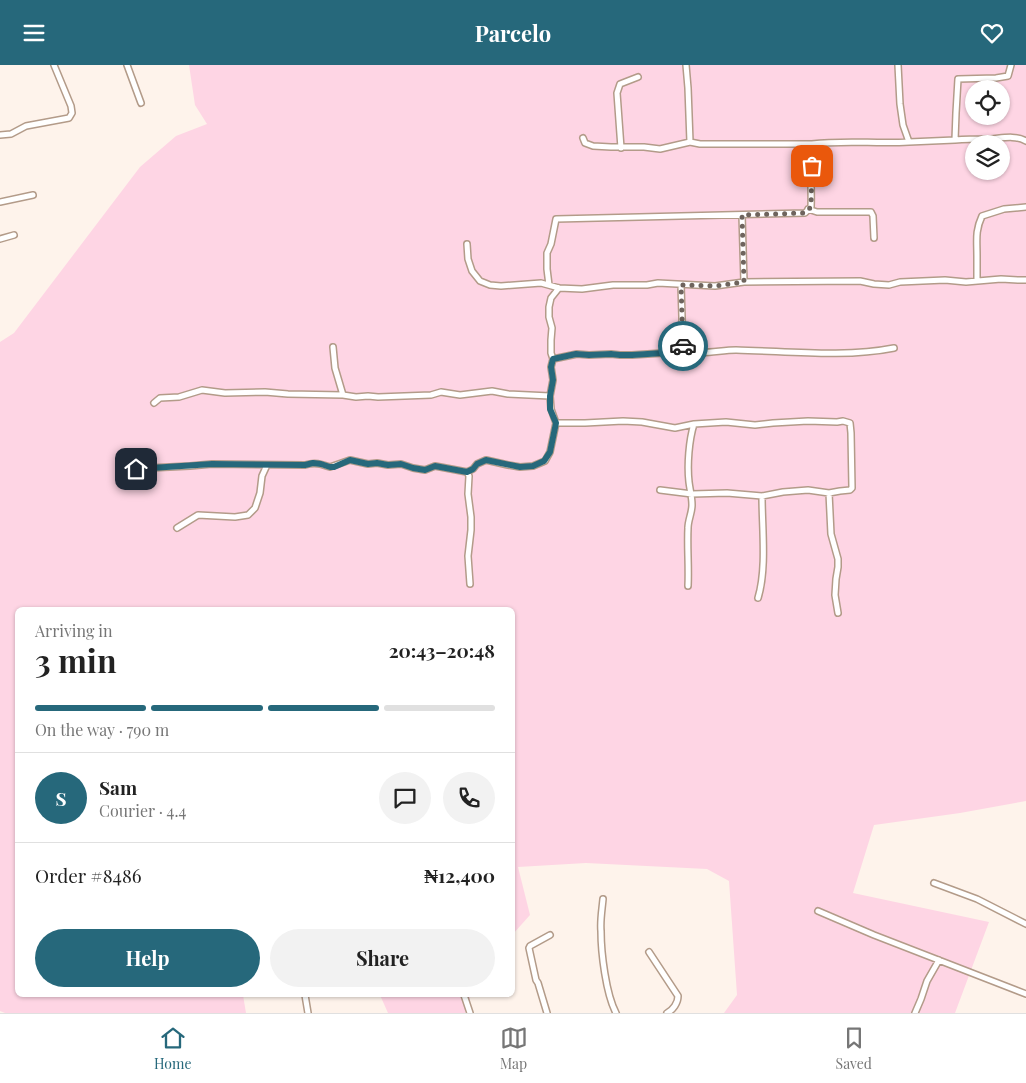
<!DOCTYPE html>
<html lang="en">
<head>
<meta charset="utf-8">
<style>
  :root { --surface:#fff; --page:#f2f2f2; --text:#222; --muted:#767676; --line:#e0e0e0; --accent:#26687b }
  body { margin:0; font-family:"Playfair Display",serif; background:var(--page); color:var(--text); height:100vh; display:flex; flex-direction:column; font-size:19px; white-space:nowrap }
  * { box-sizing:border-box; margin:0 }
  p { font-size:16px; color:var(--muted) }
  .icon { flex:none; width:28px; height:28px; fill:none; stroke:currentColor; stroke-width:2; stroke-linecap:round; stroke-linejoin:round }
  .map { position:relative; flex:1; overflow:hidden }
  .sheet { position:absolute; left:15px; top:542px; width:500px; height:390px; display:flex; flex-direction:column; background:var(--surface); border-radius:8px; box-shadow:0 1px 4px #0004 }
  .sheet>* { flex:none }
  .fabs { position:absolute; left:965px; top:15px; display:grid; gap:10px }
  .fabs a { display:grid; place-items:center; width:45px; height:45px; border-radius:50%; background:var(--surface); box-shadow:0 1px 4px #0004; font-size:25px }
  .pin { position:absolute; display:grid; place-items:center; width:42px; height:42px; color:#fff; margin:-21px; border-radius:10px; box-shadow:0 2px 8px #0006 }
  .courier { position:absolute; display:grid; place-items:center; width:50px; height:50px; margin:-25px; border:4px solid #26687b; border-radius:50%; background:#fff; color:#222; box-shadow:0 1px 6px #0007 }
  .summary em { font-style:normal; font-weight:700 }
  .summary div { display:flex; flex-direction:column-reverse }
  .summary { display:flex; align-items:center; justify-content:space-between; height:85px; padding:0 20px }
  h1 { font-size:32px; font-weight:700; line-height:38px }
  .bar { display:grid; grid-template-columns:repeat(4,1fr); gap:8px 5px; align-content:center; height:60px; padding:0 20px }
  .bar i { height:6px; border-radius:4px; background:var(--line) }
  .bar .current { background:var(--accent) }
  .bar p { grid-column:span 4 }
  .line { display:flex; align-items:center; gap:12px; padding:0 20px; border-top:1px solid var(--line) }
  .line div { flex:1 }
  .round { display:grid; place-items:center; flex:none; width:52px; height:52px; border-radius:26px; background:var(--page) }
  .button { display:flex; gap:10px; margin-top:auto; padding:10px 20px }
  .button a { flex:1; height:58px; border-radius:30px; background:var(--accent); color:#fff; font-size:20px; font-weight:700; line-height:58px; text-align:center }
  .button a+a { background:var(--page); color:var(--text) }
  header { display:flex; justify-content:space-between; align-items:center; height:65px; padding:0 20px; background:var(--accent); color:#fff; font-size:22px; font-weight:700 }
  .tabs { display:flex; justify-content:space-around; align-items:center; height:70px; border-top:1px solid var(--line); background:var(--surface); font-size:14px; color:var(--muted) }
  .tabs a { display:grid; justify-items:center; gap:2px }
  .tabs .current { color:var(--accent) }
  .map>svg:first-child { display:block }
  .green { fill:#fed5e4; fill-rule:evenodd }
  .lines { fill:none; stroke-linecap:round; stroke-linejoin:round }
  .minor-casing { stroke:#b39b89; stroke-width:8 }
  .minor { stroke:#fff; stroke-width:5 }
  .done { stroke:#6e645d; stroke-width:5; stroke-dasharray:0 9 }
  .route { stroke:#26687b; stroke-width:6 }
</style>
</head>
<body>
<header><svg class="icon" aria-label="menu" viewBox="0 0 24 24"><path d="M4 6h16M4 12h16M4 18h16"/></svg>Parcelo<svg class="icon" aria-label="heart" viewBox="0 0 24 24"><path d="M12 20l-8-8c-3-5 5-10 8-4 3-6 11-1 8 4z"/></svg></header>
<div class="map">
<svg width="1026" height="948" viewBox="0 0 1026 948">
  <rect width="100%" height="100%" fill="#fef3eb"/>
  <path class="green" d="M189,0H1026V736L960,748L874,760L853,828L989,857L955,948H724L737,930L729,816L707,804L586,798L518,802L530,850L513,869L512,545H18V930H243L246,948H5L0,946V277L14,268L140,102L176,71L207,59L195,40ZM974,24H1001V51H974ZM974,79H1001V106H974Z
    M380,930H471L465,948H388Z"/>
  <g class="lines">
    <g class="minor-casing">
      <path id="minor" d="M127,0L141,38
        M686,0L688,23L690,77L700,79H812
        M898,0L900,39L903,60L909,77L955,75
        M1011,0L1008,11L996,13L958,14L956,48L955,75C967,74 979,74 991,74C1003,73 1015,70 1026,76
        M0,70L11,69L26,61L69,53L72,48L71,41L54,0
        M583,73L585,78L593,81L611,82H644L660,84L690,77
        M621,83L617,28L620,19L638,12
        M0,137L33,130
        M808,144L817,147H871L873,151L874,173
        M742,150L744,217
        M0,174L14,170
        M467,179L468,194L472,206L480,216L490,220L501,221L541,218L559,223L582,224L613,220H647L658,218L715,221L744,217L860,216L874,219L889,220L900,217L945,215L966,217L1001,214L1018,215H1026
        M977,215C977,207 977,199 977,191C977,175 975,166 982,151L1004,144L1026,142
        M549,220L547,204V188L551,179L556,154L805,148L811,142C812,121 809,99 812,79C844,75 877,79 909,77
        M559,223L551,233L549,242V252L552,263L551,275V288L553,294L551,302L553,315L550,331L551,344L556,358H585L623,356L642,357L675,363L694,359L726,357L755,360L773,358L808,356L837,357L843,356L850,358L851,368L852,423L850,425L840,426L829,428L808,425L783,427L762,431L727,428L692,429L660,425
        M333,282L335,303L343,330
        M683,284C700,291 718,285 736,285C787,286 844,293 894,283
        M553,294L577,289L589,290L611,289L620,290H632L663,288L683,284L681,220
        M154,338L160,333L179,332L202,325L225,328L265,327L288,329L343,330L356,332L368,331L378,332L431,330L441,327L460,330L492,326L508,329L550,331
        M467,407L469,411L468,429L471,452V465L468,491L470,519
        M124,413V406L129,404L190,401L212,399L305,400C315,397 321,399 330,402L350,395L368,399L377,398L388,400L401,399L413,403L425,405L435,401L467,407L473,404L477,399L486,395L508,400L520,402L533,401L545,396L550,387L556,358
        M829,428L831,469L838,494V502L836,514L835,530L838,548
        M177,463L198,450L235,452L248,450L255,443L260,428L262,411L267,400
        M688,521C689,501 687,482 688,463C688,455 692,448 692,440C692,432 690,425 689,417C687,400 689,375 694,359
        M758,533C767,503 762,463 762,431
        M934,818L977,834L1026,859
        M603,834C602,845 600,856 601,866C601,888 606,929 616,948
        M818,846L874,870L1026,929
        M649,887L678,931C678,938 673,945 667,948
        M305,930L308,948
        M464,930L470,948
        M547,948L538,918L536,915L529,883L530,881L550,870
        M915,948L921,934L927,916L939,895"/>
    </g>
    <use href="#minor" class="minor"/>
  </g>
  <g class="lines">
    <path class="done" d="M683,281L681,220L715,221L744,217L742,150L805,148L811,142L812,101"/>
    <path class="route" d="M136,404L212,399L305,400L313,398L321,399L330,402H334L350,395L368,399L377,398L388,400L401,399L413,403L425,405L435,401L467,407L473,404L477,399L486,395L520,402L533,401L544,396L550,387L556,358L550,344V331L553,315L551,302L553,294L576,289L589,290L611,289L620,290H632L663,288L683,284V281"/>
  </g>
</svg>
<div class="fabs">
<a><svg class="icon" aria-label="locate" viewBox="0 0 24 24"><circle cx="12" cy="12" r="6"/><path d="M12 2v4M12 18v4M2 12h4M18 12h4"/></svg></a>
<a><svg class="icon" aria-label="layers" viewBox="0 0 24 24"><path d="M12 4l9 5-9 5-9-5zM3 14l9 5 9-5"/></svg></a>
</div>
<div class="pin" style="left:812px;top:101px;background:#ea580c"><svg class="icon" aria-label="bag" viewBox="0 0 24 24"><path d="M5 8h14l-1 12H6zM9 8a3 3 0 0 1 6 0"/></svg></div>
<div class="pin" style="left:136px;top:404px;background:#1f2937"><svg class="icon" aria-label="home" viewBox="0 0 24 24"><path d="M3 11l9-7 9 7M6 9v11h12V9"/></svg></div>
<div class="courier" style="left:683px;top:281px"><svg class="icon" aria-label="car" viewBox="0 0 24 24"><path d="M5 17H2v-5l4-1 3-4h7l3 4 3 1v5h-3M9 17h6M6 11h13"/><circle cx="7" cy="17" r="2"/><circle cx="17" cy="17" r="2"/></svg></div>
<section class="sheet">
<div class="summary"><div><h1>3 min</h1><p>Arriving in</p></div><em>20:43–20:48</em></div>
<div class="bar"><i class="current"></i><i class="current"></i><i class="current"></i><i></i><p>On the way · 790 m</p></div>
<div class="line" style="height:90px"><b class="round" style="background:var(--accent);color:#fff">S</b><div><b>Sam</b><p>Courier · 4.4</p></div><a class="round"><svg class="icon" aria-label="chat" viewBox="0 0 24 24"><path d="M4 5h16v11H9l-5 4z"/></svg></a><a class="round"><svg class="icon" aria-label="phone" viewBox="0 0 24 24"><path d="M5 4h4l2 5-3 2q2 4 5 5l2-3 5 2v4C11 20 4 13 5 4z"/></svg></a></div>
<div class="line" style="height:65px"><div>Order #8486</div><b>₦12,400</b></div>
<div class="button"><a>Help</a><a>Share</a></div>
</section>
</div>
<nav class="tabs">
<a class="current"><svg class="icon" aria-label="home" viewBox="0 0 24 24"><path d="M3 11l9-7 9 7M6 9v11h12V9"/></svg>Home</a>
<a><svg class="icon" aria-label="map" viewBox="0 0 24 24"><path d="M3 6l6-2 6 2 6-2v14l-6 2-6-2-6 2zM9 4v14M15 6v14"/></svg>Map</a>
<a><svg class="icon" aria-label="saved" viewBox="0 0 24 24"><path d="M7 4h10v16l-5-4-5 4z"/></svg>Saved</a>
</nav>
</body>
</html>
